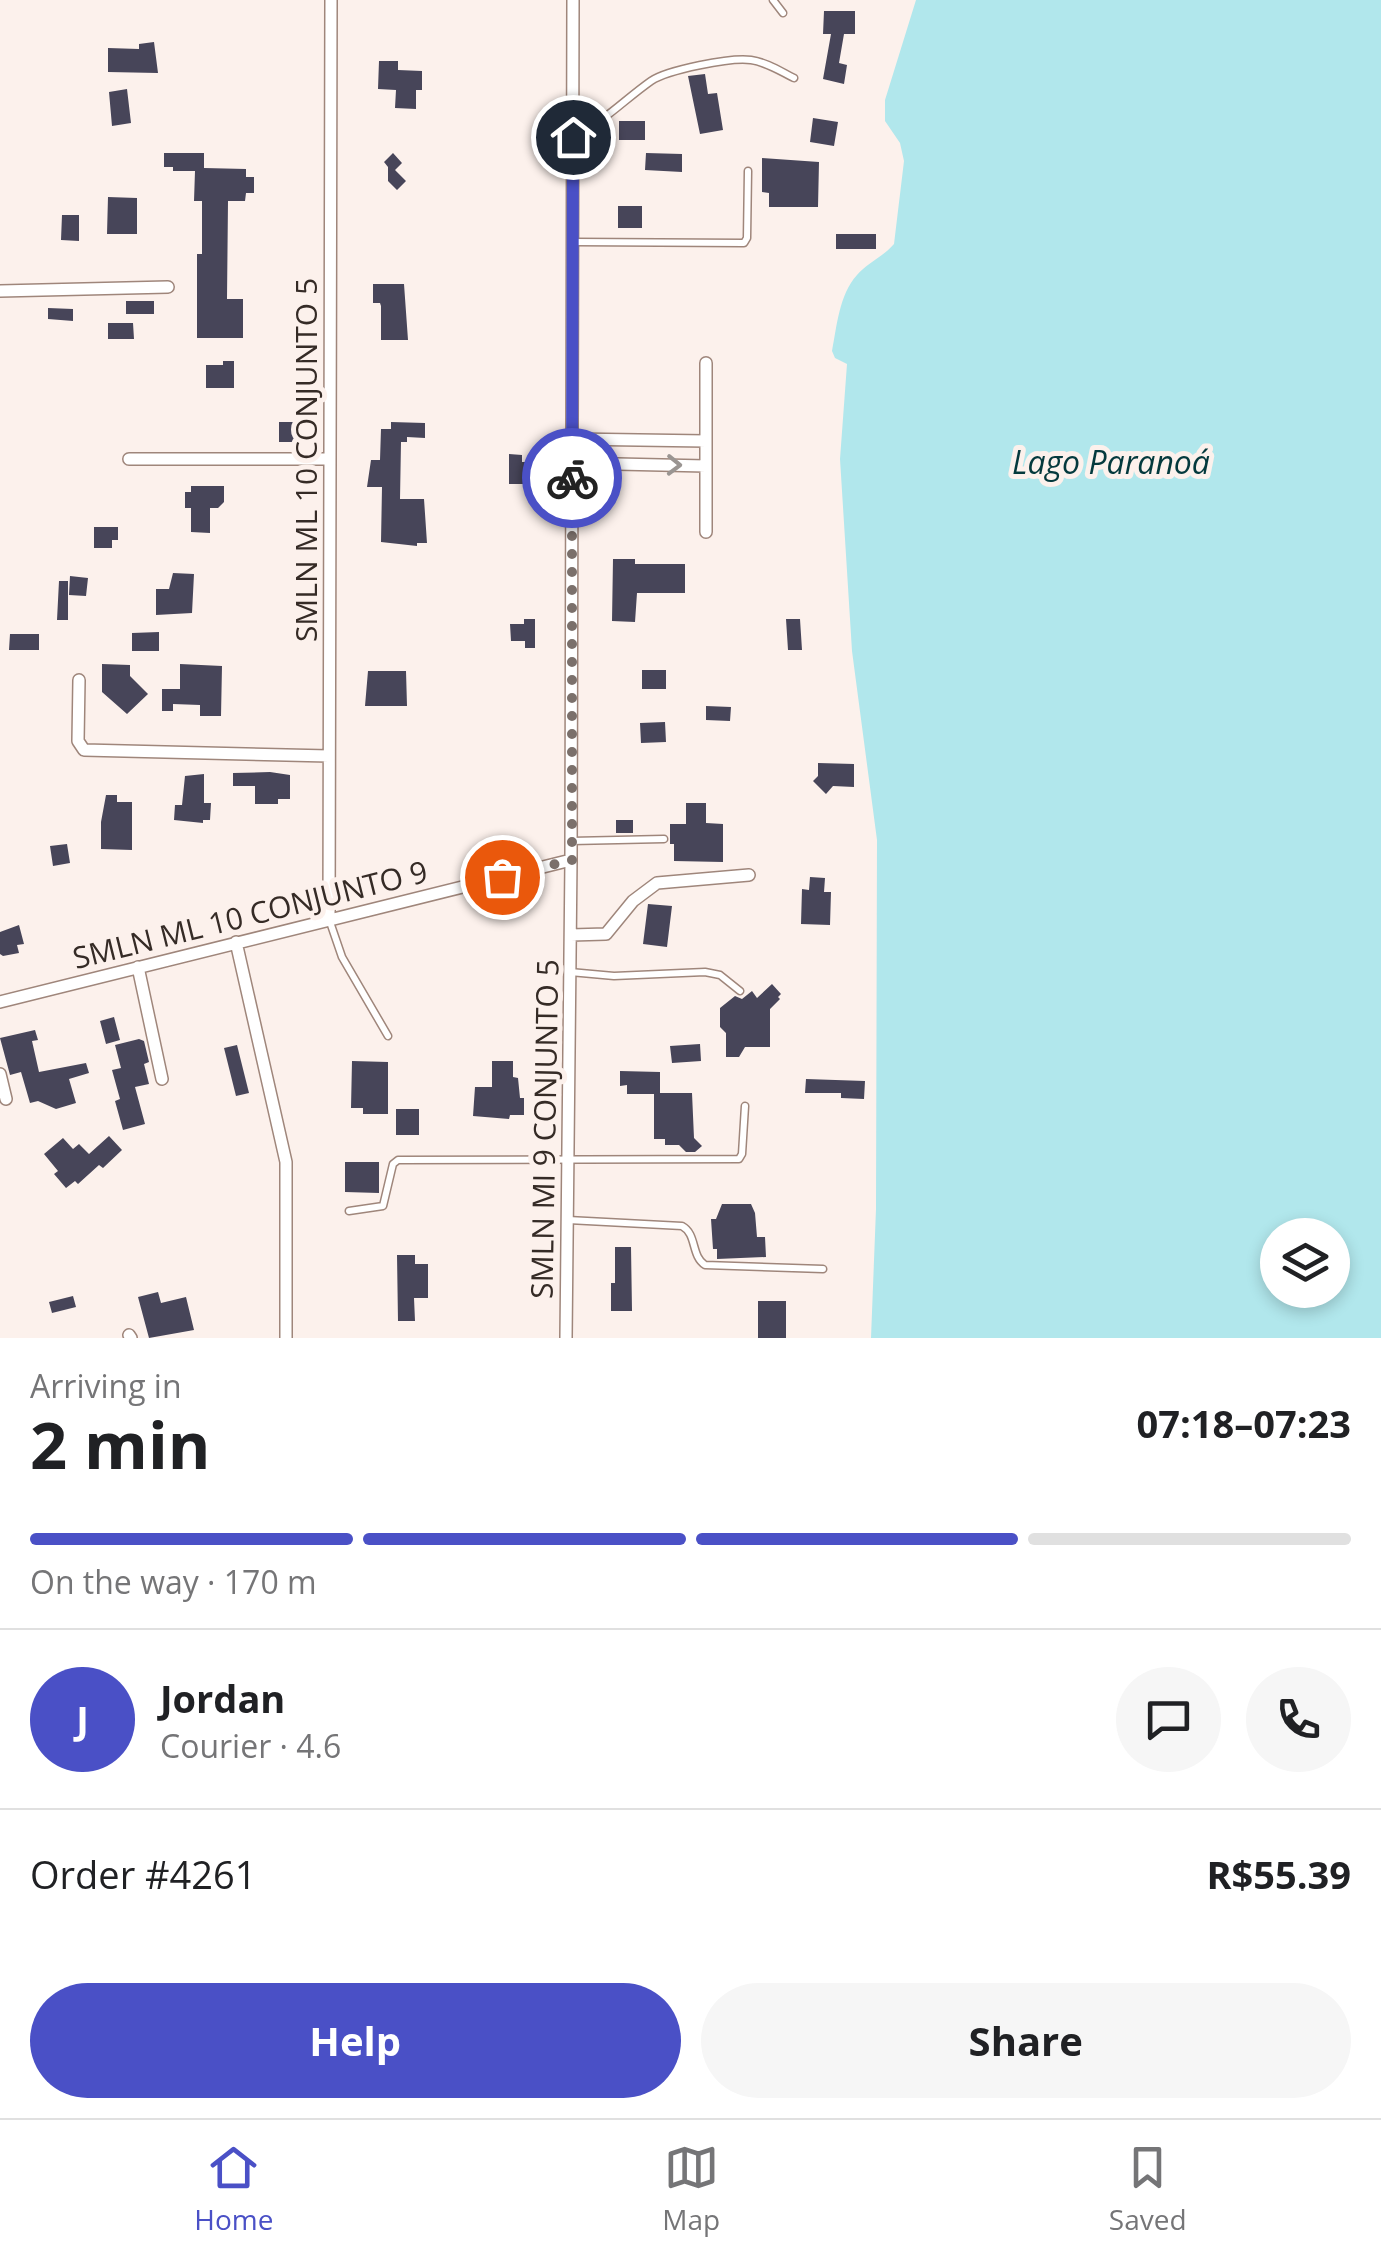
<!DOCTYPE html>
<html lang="en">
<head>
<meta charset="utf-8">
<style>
  :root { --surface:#fff; --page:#f6f6f6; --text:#202124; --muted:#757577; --line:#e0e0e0; --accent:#4a50c6 }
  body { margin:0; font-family:"Open Sans",sans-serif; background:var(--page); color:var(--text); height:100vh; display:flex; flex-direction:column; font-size:38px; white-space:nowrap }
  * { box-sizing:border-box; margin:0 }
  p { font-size:32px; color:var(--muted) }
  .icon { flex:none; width:55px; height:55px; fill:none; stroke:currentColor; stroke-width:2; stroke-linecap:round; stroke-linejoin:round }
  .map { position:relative; height:1338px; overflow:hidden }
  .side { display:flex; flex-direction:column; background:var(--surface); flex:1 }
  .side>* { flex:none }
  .buttons { position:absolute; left:1260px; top:1218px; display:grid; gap:20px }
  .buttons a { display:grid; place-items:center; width:90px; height:90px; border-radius:50%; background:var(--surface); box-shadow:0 5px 15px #0003; font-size:50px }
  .pin { position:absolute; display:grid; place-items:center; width:85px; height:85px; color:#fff; margin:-42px; border:5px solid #fff; border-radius:50%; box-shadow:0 2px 10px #0007 }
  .courier { position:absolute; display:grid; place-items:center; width:100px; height:100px; margin:-50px; border:8px solid #4a50c6; border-radius:50%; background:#fff; color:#222; box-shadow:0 2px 12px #0007 }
  .summary em { font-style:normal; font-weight:700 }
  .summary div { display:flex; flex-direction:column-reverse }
  .summary { display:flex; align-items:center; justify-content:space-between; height:170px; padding:0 30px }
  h1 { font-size:65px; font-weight:700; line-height:75px }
  .bar { display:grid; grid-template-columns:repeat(4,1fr); gap:15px 10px; align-content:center; height:120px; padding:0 30px }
  .bar i { height:12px; border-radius:8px; background:var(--line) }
  .bar .active { background:var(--accent) }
  .bar p { grid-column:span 4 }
  .line { display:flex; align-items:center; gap:25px; padding:0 30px; border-top:2px solid var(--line) }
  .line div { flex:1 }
  .round { display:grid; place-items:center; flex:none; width:105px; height:105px; border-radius:52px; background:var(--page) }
  .action { display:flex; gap:20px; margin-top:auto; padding:20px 30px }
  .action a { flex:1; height:115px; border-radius:60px; background:var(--accent); color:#fff; font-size:40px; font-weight:700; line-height:115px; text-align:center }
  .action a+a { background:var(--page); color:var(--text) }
  .tab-bar { display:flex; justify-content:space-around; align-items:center; height:140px; border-top:2px solid var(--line); background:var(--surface); font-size:28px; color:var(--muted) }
  .tab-bar a { display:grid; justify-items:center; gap:5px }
  .tab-bar .active { color:var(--accent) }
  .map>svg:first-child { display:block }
  .water { fill:#b1e7ec; fill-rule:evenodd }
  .building { fill:#474559 }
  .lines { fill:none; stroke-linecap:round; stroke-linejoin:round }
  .lane-casing { stroke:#9f867b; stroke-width:9 }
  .street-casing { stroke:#9f867b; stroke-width:14 }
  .lane { stroke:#fff; stroke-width:6 }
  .street { stroke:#fff; stroke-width:11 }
  .oneway { stroke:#9a9592 }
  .done { stroke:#7b706b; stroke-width:10; stroke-dasharray:0 18 }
  .route { stroke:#4a50c6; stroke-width:12 }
  .labels { text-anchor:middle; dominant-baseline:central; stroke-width:10; stroke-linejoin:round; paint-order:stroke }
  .street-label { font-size:30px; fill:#352b26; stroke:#fcf1ec }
  .water-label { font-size:32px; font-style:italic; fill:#04393d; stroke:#fcf1ec }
</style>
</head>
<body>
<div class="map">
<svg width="1381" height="1338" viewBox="0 0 1381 1338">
  <rect width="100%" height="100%" fill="#fcf1ec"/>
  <path class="water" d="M916,0H1381V1338H871L876,1209L877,840L852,651L840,459L847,364L835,358L832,351C837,326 839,295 857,275C867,263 883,257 894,244L904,161L900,143L885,121V100ZM1278,1235H1332V1290H1278Z"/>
  <path class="building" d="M824,11H855V34H844L839,63L847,65L844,84L823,79L831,34H823Z
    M154,42L158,73L108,72V48L139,49V44Z
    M379,61H398V70L422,71V90H416V109L395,108L396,90L378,89Z
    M705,74L708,94L717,93L723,130L700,134L688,76Z
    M127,89L131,123L112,126L109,92Z
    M813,118L838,122L834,146L810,142Z
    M619,121H645V140H619Z
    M164,153H204V168L246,169V177H254V193H246L245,201H228L227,299H243V338H197V254H202V201H194L195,171H173V167H164Z
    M393,153L402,163L395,170L406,181L397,190L388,181V167L384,162Z
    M646,153L682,154V172L645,170Z
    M762,158L819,162L818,207H769V193L762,192Z
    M108,197L137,198V234H107Z
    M618,206H642V228H618Z
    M62,215H79V241L61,240Z
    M836,234H876V249H836Z
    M373,284H404L408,340H381V306L380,303H373Z
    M126,301H154V314H126Z
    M48,308L73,309V321L48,319Z
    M108,323H133L134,339H108Z
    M223,361H234V388H206V365H223Z
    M279,422H296L295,442H279Z
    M391,422L425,423V438L407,437V442H401L400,499H424L427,543H417V546L381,542L382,487H367L371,460H380L381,429H391Z
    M509,454L522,455V462H536V484H509Z
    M191,486H224V502L218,508H210V533L191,532V508H185V492H191Z
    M94,527H118V540H112V548H94Z
    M613,559H635V564H685V593H637L635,622L612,621Z
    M173,573L194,574L192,613L156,615V589H169Z
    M70,576L88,578L86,596L69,595Z
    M59,581H68V620H57Z
    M524,619H535V648H525V641H511L510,624H524Z
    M786,619H800L802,650H788Z
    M159,632V651H132V633Z
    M10,634H39V650H9Z
    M102,664L130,665V676L148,694L127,714L102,692Z
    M180,664L222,666L221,716H200V705L173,704V711H162V689H180Z
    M642,670H666V689H642Z
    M368,671H406L407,706H365Z
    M706,706L731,707L730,721L706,720Z
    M665,722L666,742L641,743L640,723Z
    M818,763L854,764V787L833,786L826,794L813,781L818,776Z
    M270,772L290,775V799H278V804H255V786H233V773Z
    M204,774V803H211L210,820H203V823L174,820L175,805H182L185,776Z
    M106,795H117V802H132V850L101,849V822Z
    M686,803H706V823L723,824V862L674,861V844H670V824H686Z
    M616,820H633V833H616Z
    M67,844L70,863L53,866L50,846Z
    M810,877L825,878L824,892H831L830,925L801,924L802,889L809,890Z
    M648,904L672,906L667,947L643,944Z
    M19,925L24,944L17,945L19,953L3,956L0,954V932Z
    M772,984L781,994L778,997L780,999L770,1009V1047H745L739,1057H726V1033L720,1027V1008L735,996L742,999L752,991L757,998Z
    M114,1017L120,1040L106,1044L100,1021Z
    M35,1030L38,1040L32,1041L39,1072L86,1063L89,1073L69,1079L76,1103L56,1109L38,1101L30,1103L21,1072L10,1075L0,1038Z
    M139,1039L144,1041L149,1062L144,1064L149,1084L135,1087L145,1124L123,1130L115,1101L120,1099L112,1070L121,1068L115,1045Z
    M700,1044L701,1061L672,1063L670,1046Z
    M237,1045L249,1093L236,1096L224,1048Z
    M352,1061L388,1062V1114H363V1108H351Z
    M492,1061H513V1077L518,1078L520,1098H524V1115H510L509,1119L473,1116L475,1087H492Z
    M620,1071L660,1072V1093H692L694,1138L702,1146L695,1152H686L679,1145H665V1139H654V1094H627V1085L620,1086Z
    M806,1079L865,1081L864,1099L841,1098V1093H805Z
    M396,1109H419V1135H396Z
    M109,1136L122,1150L103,1168L99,1165L78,1184L75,1181L66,1188L54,1174L58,1171L44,1154L63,1138L73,1149L79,1144L89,1154Z
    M345,1162H379V1193L345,1192Z
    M722,1204H751L755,1213L757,1237H765L766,1257L717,1259V1249H713L711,1219H716Z
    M615,1247H631L632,1311H611V1283H615Z
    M397,1255H415V1264H428V1298H414L415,1321H398Z
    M158,1292L161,1303L186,1297L194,1330L149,1338L138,1297Z
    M73,1296L76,1307L52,1313L49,1302Z
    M758,1301H786V1338H758Z"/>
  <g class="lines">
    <g class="lane-casing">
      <path id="lane" d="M773,0L783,13
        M574,136C604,122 624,100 651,81C667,70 731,57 751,60C766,62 780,71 794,78
        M574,242L744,243L747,238L748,171
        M571,841L664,839
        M330,922L342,957L388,1036
        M570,972L614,976L705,972L720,975L740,991
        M349,1211L383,1206L393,1164L398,1160L739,1159L742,1154L745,1106
        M568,1220L682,1226C697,1234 691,1256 705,1265L823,1269"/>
    </g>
    <g class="street-casing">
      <path id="street" d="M0,291L168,287
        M706,363V532
        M572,439L706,441
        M129,459H330
        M573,463L706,466
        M79,680L78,741L84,750L329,756
        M329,919L331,0
        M571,935L606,934L633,901L657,883L749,875
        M236,942L286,1162V1338
        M138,967L162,1079
        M0,1002L571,860
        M0,1074L6,1099
        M129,1335L131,1338
        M566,1338L571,860L573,0"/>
    </g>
    <use href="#lane" class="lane"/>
    <use href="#street" class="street"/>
  </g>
  <defs><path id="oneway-chevron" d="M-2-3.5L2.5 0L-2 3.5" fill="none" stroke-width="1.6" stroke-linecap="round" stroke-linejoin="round" transform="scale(2.5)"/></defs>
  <use class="oneway" href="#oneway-chevron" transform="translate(674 465) rotate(1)"/>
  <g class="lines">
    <path class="done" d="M502,877L572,860V478"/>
    <path class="route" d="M572,478L573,137"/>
  </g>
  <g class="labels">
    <g class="street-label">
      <text transform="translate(305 460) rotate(-90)">SMLN ML 10 CONJUNTO 5</text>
      <text transform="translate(250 914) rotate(-14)">SMLN ML 10 CONJUNTO 9</text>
      <text transform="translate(544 1129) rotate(-89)">SMLN MI 9 CONJUNTO 5</text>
    </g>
    <g class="water-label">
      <text x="1111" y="461">Lago Paranoá</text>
    </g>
  </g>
</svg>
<div class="buttons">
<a><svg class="icon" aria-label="layers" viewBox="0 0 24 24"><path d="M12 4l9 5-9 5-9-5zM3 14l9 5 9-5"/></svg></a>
</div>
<div class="pin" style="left:502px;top:877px;background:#ea580c"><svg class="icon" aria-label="bag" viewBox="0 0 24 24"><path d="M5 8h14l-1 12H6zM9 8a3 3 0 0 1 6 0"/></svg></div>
<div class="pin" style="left:573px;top:137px;background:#1f2937"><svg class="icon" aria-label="home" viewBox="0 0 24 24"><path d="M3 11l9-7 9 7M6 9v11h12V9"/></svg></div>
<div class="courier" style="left:572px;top:478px"><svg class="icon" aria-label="bike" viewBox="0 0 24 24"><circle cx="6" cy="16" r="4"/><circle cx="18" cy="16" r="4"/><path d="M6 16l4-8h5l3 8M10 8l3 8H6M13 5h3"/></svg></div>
</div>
<section class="side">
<div class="summary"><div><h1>2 min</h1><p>Arriving in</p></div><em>07:18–07:23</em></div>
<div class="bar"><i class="active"></i><i class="active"></i><i class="active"></i><i></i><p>On the way · 170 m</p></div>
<div class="line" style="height:180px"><b class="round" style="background:var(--accent);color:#fff">J</b><div><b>Jordan</b><p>Courier · 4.6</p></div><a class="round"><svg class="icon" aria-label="chat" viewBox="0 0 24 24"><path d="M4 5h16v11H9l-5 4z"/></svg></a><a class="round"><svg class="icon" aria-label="phone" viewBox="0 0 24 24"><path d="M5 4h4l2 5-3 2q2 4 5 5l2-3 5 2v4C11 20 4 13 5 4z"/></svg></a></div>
<div class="line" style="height:130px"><div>Order #4261</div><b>R$55.39</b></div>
<div class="action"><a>Help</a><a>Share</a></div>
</section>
<nav class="tab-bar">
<a class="active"><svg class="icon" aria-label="home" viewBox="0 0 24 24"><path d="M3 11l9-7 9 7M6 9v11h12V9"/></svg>Home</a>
<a><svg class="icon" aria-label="map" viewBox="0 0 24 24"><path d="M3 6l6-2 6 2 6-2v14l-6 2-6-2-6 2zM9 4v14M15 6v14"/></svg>Map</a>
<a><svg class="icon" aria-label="saved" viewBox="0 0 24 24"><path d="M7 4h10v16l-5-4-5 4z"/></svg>Saved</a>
</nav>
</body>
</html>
